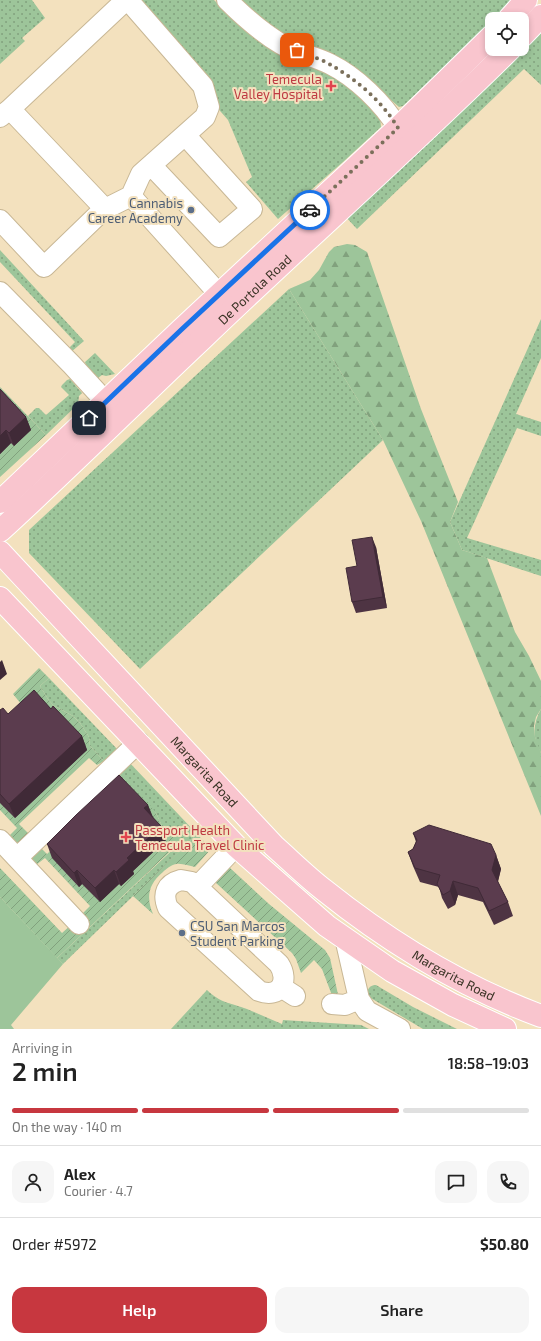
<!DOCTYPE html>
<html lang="en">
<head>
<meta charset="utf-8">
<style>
  :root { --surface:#fff; --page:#f6f6f6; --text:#222; --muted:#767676; --line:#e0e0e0; --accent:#c7373f }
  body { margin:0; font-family:"Exo 2",sans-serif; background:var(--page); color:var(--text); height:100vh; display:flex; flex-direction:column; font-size:15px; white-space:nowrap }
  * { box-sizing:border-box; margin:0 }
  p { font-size:13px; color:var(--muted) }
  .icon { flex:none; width:22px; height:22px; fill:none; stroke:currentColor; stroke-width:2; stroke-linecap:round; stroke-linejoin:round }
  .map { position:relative; height:1029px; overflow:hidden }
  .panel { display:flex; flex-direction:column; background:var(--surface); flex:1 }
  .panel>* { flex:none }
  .tools { position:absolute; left:485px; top:12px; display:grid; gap:8px }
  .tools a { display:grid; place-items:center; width:44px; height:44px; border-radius:8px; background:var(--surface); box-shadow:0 2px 6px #0003; font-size:20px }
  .pin { position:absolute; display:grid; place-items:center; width:34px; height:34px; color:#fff; margin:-17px; border-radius:8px; box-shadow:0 2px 6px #0006 }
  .courier { position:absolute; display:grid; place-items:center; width:40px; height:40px; margin:-20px; border:3px solid #1a73e8; border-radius:50%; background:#fff; color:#222; box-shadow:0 1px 5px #0007 }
  .summary em { font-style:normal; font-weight:600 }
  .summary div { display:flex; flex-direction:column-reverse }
  .summary { display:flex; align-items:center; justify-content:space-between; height:68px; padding:0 12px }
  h1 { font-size:26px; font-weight:600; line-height:30px }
  .bar { display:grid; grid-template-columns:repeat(4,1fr); gap:6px 4px; align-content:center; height:48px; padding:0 12px }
  .bar i { height:5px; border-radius:3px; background:var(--line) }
  .bar .on { background:var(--accent) }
  .bar p { grid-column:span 4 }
  .line { display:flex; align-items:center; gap:10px; padding:0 12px; border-top:1px solid var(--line) }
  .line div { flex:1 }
  .round { display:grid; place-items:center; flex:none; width:42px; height:42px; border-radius:12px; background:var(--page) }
  .cta { display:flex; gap:8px; margin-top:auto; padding:8px 12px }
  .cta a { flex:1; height:46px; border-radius:12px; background:var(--accent); color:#fff; font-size:16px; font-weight:600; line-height:46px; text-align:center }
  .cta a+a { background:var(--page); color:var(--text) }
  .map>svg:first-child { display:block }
  .grass { fill:url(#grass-dots) }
  .forest { fill:url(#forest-firs) }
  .park { fill:#9dc59a }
  .garden { fill:url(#garden-furrows) }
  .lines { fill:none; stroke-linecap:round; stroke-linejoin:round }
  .minor-casing { stroke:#c8b795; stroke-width:22 }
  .major-casing { stroke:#fff; stroke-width:24 }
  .minor { stroke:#fff; stroke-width:20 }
  .major { stroke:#f9c5ce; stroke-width:22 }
  .wall { fill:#4e3443 }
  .shaded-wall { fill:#402a37 }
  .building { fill:#5b3c4e; stroke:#402a37 }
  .done { stroke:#7b705b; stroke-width:4; stroke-dasharray:0 7.2 }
  .route { stroke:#1a73e8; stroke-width:5 }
  .health-dot { fill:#e0444e; stroke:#f3e1be; stroke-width:1.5 }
  .service-dot { fill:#5c6f8a; stroke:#f3e1be; stroke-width:1.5 }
  .labels { text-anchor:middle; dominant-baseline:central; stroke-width:4; stroke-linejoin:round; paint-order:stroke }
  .health-label { font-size:13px; fill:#be3a42; stroke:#f3e1be; text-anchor:end }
  .service-label { font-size:13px; fill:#4e5e75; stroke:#f3e1be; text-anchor:end }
  .street-label { font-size:13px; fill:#3a3325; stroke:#f3e1be }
</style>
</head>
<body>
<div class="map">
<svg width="541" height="1029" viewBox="0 0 541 1029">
  <defs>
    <pattern id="grass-dots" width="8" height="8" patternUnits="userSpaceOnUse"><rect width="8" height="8" fill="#9dc59a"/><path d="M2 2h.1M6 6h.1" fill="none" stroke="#81a17d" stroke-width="1.8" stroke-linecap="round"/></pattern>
    <pattern id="forest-firs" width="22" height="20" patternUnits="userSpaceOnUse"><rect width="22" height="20" fill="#9dc59a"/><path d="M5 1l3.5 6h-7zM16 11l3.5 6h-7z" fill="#81a17d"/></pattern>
    <pattern id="garden-furrows" width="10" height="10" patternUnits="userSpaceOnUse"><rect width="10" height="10" fill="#9dc59a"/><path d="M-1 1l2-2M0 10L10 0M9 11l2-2" fill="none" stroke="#81a17d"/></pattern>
  </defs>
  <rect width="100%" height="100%" fill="#f3e1be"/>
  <path class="grass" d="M0,0H32L45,18L22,38L25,41L0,64Z
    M123,0H214L241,27L259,41L278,53L337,78L353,91L377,112L380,118L381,127L343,162L278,219L246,182L252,177L228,120Z
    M240,0H512L495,19H492L491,23L403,106L399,107L383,93L330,53L293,38L270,26Z
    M541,25V85L524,69L357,229L344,215L518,49H522V45Z
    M0,250L84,341L71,352L67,350L75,342L0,262Z
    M289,289L383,440L140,669L29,553V530Z
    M541,319V358L516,414L541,422V436L517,428L467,538L541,560V576L462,550L450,522Z
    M95,353L115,374L106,376L102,375L98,378L86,365L85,362Z
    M70,379L82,393L79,396L78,404L46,435L28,416L36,408H39L46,415L69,395L61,387L62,385L67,380Z
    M49,678L117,749L104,761L90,746L89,737L80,723L73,716L53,705L48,699L40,686Z
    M541,709V753C532,738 533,723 541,709Z
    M128,761L197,834L63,964L57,958L182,841L166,831L162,826L156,813L129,789L115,773Z
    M376,985L413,1007L457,1029H423L369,997L367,992C369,987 371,985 376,985Z
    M207,990C220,1003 231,1003 247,1009C259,1014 270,1019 282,1024L283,1020L361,1025L369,1029H171Z"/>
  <path class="forest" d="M347,244L355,245L367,252L421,409L458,502L450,522L462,550L487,558L515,632L529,656L541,681V709L536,717L534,726L535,737L541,753V816L421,521L383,440L289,289L310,280L319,270L329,252L334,247Z"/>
  <path class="park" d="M0,897L63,964L11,1025L14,1029H0Z"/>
  <path class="garden" d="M0,387L46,435L0,477Z
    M39,668L49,678L40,686L48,699L53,705L73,716L80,723L89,737L90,746L104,761L97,765L89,758L19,824L28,833L19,842L16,843L9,836L17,828L0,810V724L21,704L13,694Z
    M115,773L129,789L145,799L151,806L156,813L162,826L166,831L182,840L57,958L0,897V868L62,933L82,915L83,913L90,906L45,858L36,865L28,856L40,847L47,854L116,788Z
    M197,834L211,849L195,867C189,866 182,863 176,864C171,865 166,869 163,872C148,884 146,898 153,914L133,896Z
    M229,867L269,904L325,950L330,958L339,999L333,998L322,969L314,960L301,973L296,959L292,953L215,882Z"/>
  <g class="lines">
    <g class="minor-casing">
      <path id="minor" d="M128,0L203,86L209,107L205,117L141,174L131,196L219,294
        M227,0C244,17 261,32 281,44C296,53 314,56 330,64C356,77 383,103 398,128
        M10,109L126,0
        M0,117L10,109L105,209
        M151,165L219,237L252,209L185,135
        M0,220L44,267L103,210L131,196
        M0,292L72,365L106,402
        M0,840L79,924
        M17,858L139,742
        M181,880L192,882L279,964C290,981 280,999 259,991L168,908C162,894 166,884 181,880Z
        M197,887L236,846
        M345,938L359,999L367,1011L400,1029
        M281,987L295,996
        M332,1004L345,1005L359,999"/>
    </g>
    <g class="major-casing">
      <g id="major">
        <path d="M509,19L526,0"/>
        <path d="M522,36L541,16"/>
        <path d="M0,502L181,330L398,128L492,36"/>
        <path id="s1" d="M0,531C69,468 134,403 202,339C304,241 410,148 510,49"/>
        <path id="s2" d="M0,552L274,846C291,861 307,877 324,890C389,942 463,987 541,1016"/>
        <path d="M0,598L236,846L327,926L392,971L453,1005L505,1029"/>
      </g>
    </g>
    <use href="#minor" class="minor"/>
    <use href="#major" class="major"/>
  </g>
  <path class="wall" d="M0,389L26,417L31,430L14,446L11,443L0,454Z
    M376,547L387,608L356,613L352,602L357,566Z
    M51,709L82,736L87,750L15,818L0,803V710L8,714Z
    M148,805L153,817L166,840L133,871L134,874L121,886L119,884L100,902L82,884L79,887L52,858L47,844Z
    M413,833L496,855L501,869L498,882L508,902L513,916L494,925L483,902L458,895L455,905L448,909L442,898L439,887L420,882L413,866L408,852L413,849L416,842Z"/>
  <path class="shaded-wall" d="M26,417L31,430L14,446L9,433Z
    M6,430L11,443L0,454V436Z
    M372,537L376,547L387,608L383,597Z
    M2,660L7,674L0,680V662Z
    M82,736L87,750L15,818L9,804Z
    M148,805L153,819L144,808Z
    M161,826L166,840L133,871L134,874L121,886L116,872L127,858Z
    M496,855L501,869L497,884L492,870Z
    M77,870L82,884L79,887L74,873Z
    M114,870L119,884L100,902L95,888Z
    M453,881L458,895L455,905L450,891Z"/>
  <path class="building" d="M0,389L26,417L9,433L6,430L0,436Z
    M372,537L383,597L352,602L346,568L357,566L352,540Z
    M34,690L51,709L53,706L82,736L9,804L0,794V710L3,708L8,714Z
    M119,775L148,805L144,808L161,826L127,858L129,860L116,872L114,870L95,888L77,870L74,873L47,844L76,815Z
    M429,825L491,844L496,855L492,870L508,902L489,911L478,888L453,881L450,891L443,895L437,884L440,875L415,868L408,852L413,849L417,840L413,833Z"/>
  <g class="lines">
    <path class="done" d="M297,50C308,55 321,59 331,65C357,80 382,101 398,128L310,210"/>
    <path class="route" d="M89,418L181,330L310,210"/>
  </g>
  <g class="health-dot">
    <path d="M329 80h4v4h4v4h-4v4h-4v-4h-4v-4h4z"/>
    <path d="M124 831h4v4h4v4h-4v4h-4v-4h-4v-4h4z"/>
  </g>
  <g class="service-dot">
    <circle cx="191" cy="210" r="4"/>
    <circle cx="182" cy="933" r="4"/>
  </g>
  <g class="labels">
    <g class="health-label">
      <text x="322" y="79">Temecula<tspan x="322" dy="15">Valley Hospital</tspan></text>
      <text x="135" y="830" text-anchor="start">Passport Health<tspan x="135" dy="15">Temecula Travel Clinic</tspan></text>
    </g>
    <g class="service-label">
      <text x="183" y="203">Cannabis<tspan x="183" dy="15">Career Academy</tspan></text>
      <text x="190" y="926" text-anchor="start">CSU San Marcos<tspan x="190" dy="15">Student Parking</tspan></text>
    </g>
    <g class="street-label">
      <text stroke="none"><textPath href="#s1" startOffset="351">De Portola Road</textPath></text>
      <text stroke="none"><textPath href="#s2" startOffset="300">Margarita Road</textPath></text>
      <text stroke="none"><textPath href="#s2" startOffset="624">Margarita Road</textPath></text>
    </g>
  </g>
</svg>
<div class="tools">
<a><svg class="icon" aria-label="locate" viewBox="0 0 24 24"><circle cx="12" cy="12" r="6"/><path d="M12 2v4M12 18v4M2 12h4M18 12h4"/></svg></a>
</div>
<div class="pin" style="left:297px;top:50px;background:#ea580c"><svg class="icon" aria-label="bag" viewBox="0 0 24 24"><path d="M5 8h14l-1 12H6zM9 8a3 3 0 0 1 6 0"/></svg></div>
<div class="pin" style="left:89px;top:418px;background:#1f2937"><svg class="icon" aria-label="home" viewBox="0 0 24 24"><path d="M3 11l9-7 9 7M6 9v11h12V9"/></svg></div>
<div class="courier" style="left:310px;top:210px"><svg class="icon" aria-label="car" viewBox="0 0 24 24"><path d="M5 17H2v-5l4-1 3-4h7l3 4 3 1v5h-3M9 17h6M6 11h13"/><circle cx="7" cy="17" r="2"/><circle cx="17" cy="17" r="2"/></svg></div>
</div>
<section class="panel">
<div class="summary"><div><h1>2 min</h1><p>Arriving in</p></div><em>18:58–19:03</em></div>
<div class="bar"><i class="on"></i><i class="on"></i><i class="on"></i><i></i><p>On the way · 140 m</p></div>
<div class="line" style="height:72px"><a class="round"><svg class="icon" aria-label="person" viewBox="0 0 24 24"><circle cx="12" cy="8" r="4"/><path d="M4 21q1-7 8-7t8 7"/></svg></a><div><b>Alex</b><p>Courier · 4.7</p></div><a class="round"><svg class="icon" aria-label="chat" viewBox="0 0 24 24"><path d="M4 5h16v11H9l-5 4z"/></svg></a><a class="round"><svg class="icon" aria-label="phone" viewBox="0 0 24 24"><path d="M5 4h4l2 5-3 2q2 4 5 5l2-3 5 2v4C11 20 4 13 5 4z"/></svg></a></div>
<div class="line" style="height:52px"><div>Order #5972</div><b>$50.80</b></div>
<div class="cta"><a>Help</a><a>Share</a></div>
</section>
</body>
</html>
